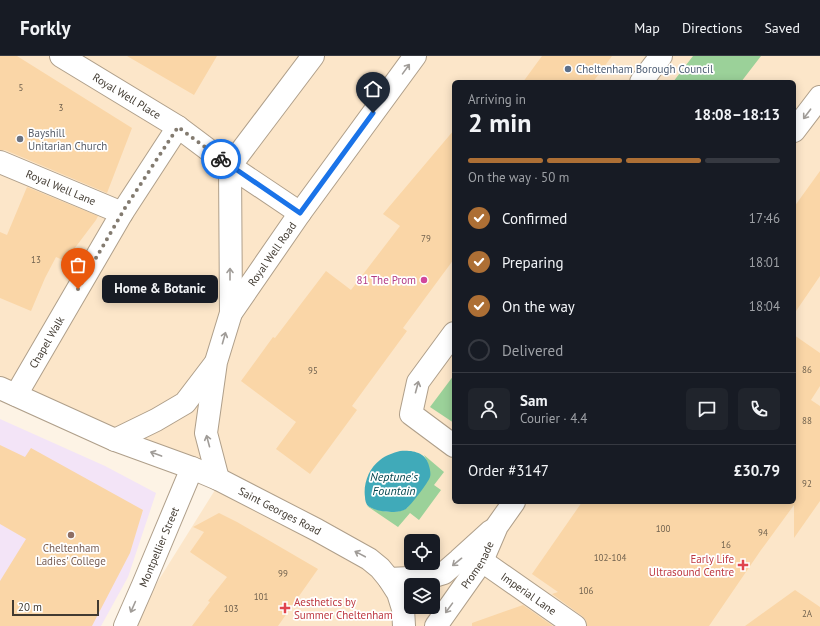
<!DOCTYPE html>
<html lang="en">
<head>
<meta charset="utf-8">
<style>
  :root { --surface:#171b24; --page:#20242c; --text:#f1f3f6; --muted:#9ea1a6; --line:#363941; --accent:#ad6f35 }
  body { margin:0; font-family:"PT Sans",sans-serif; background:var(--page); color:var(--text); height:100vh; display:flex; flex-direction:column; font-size:15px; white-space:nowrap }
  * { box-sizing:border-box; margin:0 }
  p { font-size:13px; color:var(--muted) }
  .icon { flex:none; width:22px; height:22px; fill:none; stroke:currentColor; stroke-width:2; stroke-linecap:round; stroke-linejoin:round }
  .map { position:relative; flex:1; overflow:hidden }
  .sheet { position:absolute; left:452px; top:24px; width:344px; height:424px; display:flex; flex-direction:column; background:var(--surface); border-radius:6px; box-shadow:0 2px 10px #0003 }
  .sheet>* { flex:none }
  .tools { position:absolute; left:404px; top:478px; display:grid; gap:8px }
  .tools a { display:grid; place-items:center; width:36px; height:36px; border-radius:6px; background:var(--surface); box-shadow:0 2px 10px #0003; font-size:20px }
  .scale { position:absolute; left:12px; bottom:10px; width:87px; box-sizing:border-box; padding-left:4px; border:2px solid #413a31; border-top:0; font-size:11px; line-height:14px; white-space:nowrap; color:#413a31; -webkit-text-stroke:3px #fff; paint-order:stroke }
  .pin { position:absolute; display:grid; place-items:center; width:34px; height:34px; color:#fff; margin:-41px -17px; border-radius:50% 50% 50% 0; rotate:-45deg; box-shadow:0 0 4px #0007 }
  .pin .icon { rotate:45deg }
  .courier { position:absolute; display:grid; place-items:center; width:40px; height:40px; margin:-20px; border:3px solid #1a73e8; border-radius:50%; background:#fff; color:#222; box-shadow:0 1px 5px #0007 }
  .bubble { position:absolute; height:28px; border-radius:6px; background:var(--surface); box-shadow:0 2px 10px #0003; font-size:13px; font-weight:600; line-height:28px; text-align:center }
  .head em { font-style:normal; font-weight:600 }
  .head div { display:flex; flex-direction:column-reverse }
  .head { display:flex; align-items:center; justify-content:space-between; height:68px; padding:0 16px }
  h1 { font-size:26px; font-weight:600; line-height:30px }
  .bar { display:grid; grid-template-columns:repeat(4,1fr); gap:6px 4px; align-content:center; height:48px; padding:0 16px }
  .bar i { height:5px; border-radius:3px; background:var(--line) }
  .bar .selected { background:var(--accent) }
  .bar p { grid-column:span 4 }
  .line { display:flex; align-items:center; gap:10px; padding:0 16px; border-top:1px solid var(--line) }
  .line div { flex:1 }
  .round { display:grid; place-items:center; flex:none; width:42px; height:42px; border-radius:6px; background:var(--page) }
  ol { padding:0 16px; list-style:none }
  li { display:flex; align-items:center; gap:12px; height:44px }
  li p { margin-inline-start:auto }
  li .icon { padding:4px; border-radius:50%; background:var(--accent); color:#fff; stroke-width:4 }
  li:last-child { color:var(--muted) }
  li i { width:22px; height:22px; border:2px solid var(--line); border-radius:50% }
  header { display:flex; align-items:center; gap:24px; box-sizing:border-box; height:56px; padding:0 20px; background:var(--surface); border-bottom:1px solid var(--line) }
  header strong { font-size:19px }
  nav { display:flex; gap:22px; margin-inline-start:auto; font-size:14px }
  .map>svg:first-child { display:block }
  .built { fill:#fce6c9; fill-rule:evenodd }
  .education { fill:#f3e4f7 }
  .green { fill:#9bd199 }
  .water { fill:#40aab9 }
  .building { fill:#fad6a7 }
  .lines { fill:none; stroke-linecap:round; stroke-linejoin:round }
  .street-casing { stroke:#af9f8a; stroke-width:24 }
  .secondary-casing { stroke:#af9f8a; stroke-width:24 }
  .street { stroke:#fff; stroke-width:22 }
  .secondary { stroke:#fff; stroke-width:22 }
  .oneway { stroke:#a09c98 }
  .done { stroke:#837b70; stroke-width:4; stroke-dasharray:0 7.2 }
  .route { stroke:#1a73e8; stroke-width:5 }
  .service-dot { fill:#5c6f8a; stroke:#fff; stroke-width:1.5 }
  .worship-dot { fill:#6b7280; stroke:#fff; stroke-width:1.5 }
  .hotel-dot { fill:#d1479c; stroke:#fff; stroke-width:1.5 }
  .education-dot { fill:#8d6e63; stroke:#fff; stroke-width:1.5 }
  .health-dot { fill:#e0444e; stroke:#fff; stroke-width:1.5 }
  .labels { text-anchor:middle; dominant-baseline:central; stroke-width:3.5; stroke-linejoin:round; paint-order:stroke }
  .number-label { font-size:9px; fill:#6f614e }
  .service-label { font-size:11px; fill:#4e5e75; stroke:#fff; text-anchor:start }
  .street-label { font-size:11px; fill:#413a31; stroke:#fff }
  .worship-label { font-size:11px; fill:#5b616d; stroke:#fff; text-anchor:start }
  .hotel-label { font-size:11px; fill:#b23c85; stroke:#fff; text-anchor:end }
  .education-label { font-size:11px; fill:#785e54; stroke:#fff }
  .health-label { font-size:11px; fill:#be3a42; stroke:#fff; text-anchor:end }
  .water-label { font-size:12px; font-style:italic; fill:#05474f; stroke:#fff }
</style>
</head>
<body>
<header>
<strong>Forkly</strong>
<nav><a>Map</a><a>Directions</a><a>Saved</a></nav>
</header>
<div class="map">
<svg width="820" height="570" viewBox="0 0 820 570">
  <rect width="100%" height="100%" fill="#fdf3e5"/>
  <path class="built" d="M0,0H820V570H130L225,418L0,335ZM454,26H794V446H454ZM411,485H433V507H411ZM411,529H433V551H411Z"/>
  <path class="education" d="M0,363L105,410L156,437L128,521L101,570H0Z"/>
  <path class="green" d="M693,0H761L741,26H673Z
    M454,319V367L430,351Z
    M424,399L444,416L434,429L441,434L419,464L410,457L398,471L367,450C378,455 398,460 408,451L428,407Z"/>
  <path class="water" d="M400,395C412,394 426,396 429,410C430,413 431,418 430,421C428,427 411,449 406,453C403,455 398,456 394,456C386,456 375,455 368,450C366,448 365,444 365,441C363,428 369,412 380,404C386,399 393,397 400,395Z"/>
  <path class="building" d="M0,0H17L132,72L107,137L5,94H0Z
    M127,0H217L194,39Z
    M542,0H612L593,26H523Z
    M454,74V203L403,272L407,275L352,350L357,354L310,418L276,393L296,366L241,325L273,281L275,282L326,215L351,234L400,170L383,158Z
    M820,115V220L794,258V151Z
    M27,131L98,160L96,164L65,205L56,201L45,222L31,255L0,242V176L7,179Z
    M794,279L820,297V330L811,344L820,350V445L794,482V449L761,494L709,570H587L586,564L582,560L552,538L558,536L532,518L582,446H794Z
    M0,389L25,401L31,392L143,454L130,497L92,570H0V525L26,483L0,468Z
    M219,457L237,466L318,513L278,570H192L210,546L208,545L227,521L190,496L204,476L193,471Z
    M795,534L820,551V570H745Z
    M523,549L553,570H472V567Z"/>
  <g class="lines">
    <g class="street-casing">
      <g id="street">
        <path d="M641,26L661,0"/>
        <path d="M794,75L820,41"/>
        <path id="s1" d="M0,106L122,157"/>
        <path d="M230,110L313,0"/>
        <path d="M300,157L415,0"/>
        <path d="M454,277L418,326L411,358L454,390"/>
        <path id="s2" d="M16,339L122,157L178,71"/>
        <path id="s3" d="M482,505L575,570"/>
        <path d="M389,523L431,521L444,517L459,504L491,475"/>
        <path id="s4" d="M125,570L143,529L192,412"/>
        <path id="s5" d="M436,570L482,505L497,470L514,446"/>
      </g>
    </g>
    <g class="secondary-casing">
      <g id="secondary">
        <path id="s6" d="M61,0L178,71L230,110L300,157L231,257L216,306L206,377L218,423"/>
        <path d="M230,110L231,257"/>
        <path id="s7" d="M0,332L115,384L192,412L218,423L317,474L369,503L380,512L389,523L398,537L403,553L404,570"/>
        <path d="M115,384L156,364L185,347L214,309"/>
      </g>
    </g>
    <use href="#street" class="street"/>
    <use href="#secondary" class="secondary"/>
  </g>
  <defs><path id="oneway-shaft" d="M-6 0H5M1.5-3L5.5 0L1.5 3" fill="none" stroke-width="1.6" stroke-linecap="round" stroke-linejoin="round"/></defs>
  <g class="oneway">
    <use href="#oneway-shaft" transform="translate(406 13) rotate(-54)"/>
    <use href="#oneway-shaft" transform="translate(807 58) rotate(127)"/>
    <use href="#oneway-shaft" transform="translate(230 218) rotate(-90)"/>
    <use href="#oneway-shaft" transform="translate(224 282) rotate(-74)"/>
    <use href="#oneway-shaft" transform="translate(417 331) rotate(-75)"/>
    <use href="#oneway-shaft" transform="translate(208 385) rotate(-105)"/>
    <use href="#oneway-shaft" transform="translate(156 398) rotate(-160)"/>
    <use href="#oneway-shaft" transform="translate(360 498) rotate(-152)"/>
    <use href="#oneway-shaft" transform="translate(457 506) rotate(141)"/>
    <use href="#oneway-shaft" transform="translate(133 551) rotate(114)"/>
    <use href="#oneway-shaft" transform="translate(449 552) rotate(126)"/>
  </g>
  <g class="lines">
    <path class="done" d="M78,233L125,152L178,71L221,103"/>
    <path class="route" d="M221,103L300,157L373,57"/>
  </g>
  <circle class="service-dot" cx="568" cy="13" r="4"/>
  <circle class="worship-dot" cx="20" cy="83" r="4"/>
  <circle class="hotel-dot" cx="424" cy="224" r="4"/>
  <circle class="education-dot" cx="71" cy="479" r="4"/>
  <g class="health-dot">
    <path d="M741 503h4v4h4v4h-4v4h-4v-4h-4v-4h4z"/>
    <path d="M283 546h4v4h4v4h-4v4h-4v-4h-4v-4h4z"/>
  </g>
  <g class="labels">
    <g class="number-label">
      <text x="21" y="31">5</text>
      <text x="61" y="51">3</text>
      <text x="426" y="182">79</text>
      <text x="36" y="203">13</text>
      <text x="807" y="313">86</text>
      <text x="313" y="314">95</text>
      <text x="807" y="364">88</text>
      <text x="807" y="427">92</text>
      <text x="663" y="472">100</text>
      <text x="763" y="476">94</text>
      <text x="726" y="488">16</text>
      <text x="610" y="501">102-104</text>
      <text x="283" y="517">99</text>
      <text x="586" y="534">106</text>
      <text x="261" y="540">101</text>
      <text x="231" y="552">103</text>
      <text x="807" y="557">2A</text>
    </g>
    <g class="service-label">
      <text x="576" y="13">Cheltenham Borough Council</text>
    </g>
    <g class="street-label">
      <text stroke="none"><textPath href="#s6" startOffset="77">Royal Well Place</textPath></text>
      <text stroke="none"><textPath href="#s1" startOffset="66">Royal Well Lane</textPath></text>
      <text transform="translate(272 198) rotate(-55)">Royal Well Road</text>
      <text stroke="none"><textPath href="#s2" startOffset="61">Chapel Walk</textPath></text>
      <text stroke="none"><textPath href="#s7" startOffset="306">Saint Georges Road</textPath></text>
      <text stroke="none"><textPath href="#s4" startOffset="86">Montpellier Street</textPath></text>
      <text stroke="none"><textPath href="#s5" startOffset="74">Promenade</textPath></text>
      <text stroke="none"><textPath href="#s3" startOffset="57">Imperial Lane</textPath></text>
    </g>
    <g class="worship-label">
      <text x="28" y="77">Bayshill<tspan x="28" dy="13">Unitarian Church</tspan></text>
    </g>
    <g class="hotel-label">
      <text x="416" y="224">81 The Prom</text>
    </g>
    <g class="education-label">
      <text x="71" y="492">Cheltenham<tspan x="71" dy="13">Ladies' College</tspan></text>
    </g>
    <g class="health-label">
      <text x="734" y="503">Early Life<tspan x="734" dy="13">Ultrasound Centre</tspan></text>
      <text x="294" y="546" text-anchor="start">Aesthetics by<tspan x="294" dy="13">Summer Cheltenham</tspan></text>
    </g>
    <g class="water-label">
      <text x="394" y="420">Neptune's<tspan x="394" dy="14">Fountain</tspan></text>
    </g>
  </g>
</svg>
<div class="tools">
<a><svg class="icon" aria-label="locate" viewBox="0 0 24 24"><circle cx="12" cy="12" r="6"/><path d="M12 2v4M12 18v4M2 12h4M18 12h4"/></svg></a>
<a><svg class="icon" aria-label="layers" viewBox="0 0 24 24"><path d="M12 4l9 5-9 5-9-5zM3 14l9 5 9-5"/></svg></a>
</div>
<div class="scale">20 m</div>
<div class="pin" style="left:78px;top:233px;background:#ea580c"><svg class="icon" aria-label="bag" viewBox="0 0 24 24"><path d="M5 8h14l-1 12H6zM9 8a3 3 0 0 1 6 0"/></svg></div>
<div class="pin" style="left:373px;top:57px;background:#1f2937"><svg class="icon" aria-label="home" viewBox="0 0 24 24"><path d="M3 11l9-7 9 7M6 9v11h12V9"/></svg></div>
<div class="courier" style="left:221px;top:103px"><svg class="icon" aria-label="bike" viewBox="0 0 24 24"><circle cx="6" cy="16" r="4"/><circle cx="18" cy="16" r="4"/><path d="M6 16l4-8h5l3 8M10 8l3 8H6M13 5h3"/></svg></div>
<div class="bubble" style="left:102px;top:219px;width:116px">Home &amp; Botanic</div>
<section class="sheet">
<div class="head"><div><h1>2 min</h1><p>Arriving in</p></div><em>18:08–18:13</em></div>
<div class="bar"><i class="selected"></i><i class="selected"></i><i class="selected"></i><i></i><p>On the way · 50 m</p></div>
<ol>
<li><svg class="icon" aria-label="check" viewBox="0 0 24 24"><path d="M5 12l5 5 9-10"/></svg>Confirmed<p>17:46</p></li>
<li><svg class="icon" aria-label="check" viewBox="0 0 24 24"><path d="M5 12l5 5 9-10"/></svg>Preparing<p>18:01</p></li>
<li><svg class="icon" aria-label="check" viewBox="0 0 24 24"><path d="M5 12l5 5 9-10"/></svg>On the way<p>18:04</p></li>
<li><i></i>Delivered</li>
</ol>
<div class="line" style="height:72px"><a class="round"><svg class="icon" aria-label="person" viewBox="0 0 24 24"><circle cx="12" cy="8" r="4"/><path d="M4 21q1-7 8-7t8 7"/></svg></a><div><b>Sam</b><p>Courier · 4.4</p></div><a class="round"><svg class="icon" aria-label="chat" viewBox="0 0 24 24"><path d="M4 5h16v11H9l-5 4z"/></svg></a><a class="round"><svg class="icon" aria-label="phone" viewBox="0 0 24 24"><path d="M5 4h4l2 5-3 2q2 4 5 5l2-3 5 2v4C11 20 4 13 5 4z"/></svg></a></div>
<div class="line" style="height:52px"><div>Order #3147</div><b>£30.79</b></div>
</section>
</div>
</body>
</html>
